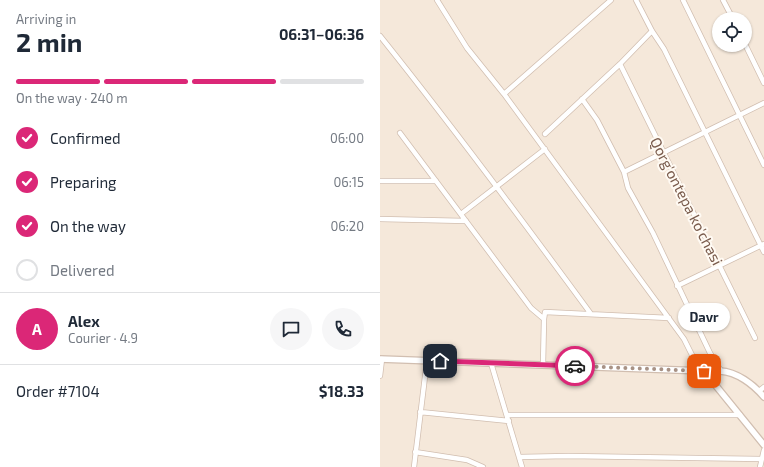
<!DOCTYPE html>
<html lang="en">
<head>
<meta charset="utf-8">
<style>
  :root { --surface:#fff; --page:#f6f6f7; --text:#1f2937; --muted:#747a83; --line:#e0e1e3; --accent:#db2777 }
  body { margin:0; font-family:"Exo 2",sans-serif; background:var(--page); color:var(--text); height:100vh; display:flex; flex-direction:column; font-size:15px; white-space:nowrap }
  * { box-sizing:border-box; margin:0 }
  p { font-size:13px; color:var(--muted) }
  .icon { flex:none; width:22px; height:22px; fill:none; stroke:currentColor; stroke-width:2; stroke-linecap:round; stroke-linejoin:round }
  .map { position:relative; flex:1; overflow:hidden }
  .side { display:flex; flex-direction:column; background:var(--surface); width:380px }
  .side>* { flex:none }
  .tools { position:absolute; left:332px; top:12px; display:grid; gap:8px }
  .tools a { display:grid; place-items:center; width:40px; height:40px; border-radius:50%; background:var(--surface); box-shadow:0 1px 3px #0004; font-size:20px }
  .pin { position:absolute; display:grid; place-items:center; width:34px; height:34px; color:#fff; margin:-17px; border-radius:8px; box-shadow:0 2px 6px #0006 }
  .courier { position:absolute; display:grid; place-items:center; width:40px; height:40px; margin:-20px; border:3px solid #db2777; border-radius:50%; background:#fff; color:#222; box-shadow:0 1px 5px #0007 }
  .bubble { position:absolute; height:28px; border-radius:14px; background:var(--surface); box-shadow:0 1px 3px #0004; font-size:13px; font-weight:700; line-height:28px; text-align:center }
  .overview em { font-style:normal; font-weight:700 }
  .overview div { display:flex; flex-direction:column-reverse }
  .overview { display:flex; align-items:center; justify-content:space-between; height:68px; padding:0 16px }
  h1 { font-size:26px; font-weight:700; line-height:30px }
  .bar { display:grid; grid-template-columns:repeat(4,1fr); gap:6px 4px; align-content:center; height:48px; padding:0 16px }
  .bar i { height:5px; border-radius:3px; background:var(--line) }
  .bar .on { background:var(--accent) }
  .bar p { grid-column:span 4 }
  .line { display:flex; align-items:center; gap:10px; padding:0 16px; border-top:1px solid var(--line) }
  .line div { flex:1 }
  .round { display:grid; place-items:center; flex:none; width:42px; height:42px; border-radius:21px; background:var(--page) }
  ol { padding:0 16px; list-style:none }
  li { display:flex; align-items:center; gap:12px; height:44px }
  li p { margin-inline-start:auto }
  li .icon { padding:4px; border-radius:50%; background:var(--accent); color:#fff; stroke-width:4 }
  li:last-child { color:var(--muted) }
  li i { width:22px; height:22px; border:2px solid var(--line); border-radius:50% }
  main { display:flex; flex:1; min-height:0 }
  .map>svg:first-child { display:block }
  .residential { fill:#f5e8da; fill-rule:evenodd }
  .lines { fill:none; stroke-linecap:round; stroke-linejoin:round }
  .minor-casing { stroke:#d1beb0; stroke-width:6 }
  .tertiary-casing { stroke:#d1beb0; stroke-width:8 }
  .minor { stroke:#fff; stroke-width:4.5 }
  .tertiary { stroke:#fff; stroke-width:5.5 }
  .done { stroke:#a89285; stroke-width:4; stroke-dasharray:0 7.2 }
  .route { stroke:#db2777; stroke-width:5 }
  .labels { text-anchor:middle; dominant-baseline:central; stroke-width:4; stroke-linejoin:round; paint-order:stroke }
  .street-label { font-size:15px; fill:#7a5c4d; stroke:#fffaf3 }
</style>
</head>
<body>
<main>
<section class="side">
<div class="overview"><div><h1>2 min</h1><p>Arriving in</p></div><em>06:31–06:36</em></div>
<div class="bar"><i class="on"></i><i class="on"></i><i class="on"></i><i></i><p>On the way · 240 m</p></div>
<ol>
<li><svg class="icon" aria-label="check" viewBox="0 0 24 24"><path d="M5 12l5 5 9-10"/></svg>Confirmed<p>06:00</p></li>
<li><svg class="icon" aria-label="check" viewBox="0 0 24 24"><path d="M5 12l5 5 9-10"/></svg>Preparing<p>06:15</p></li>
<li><svg class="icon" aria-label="check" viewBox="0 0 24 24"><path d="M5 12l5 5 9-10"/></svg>On the way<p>06:20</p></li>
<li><i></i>Delivered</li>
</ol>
<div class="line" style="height:72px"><b class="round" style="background:var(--accent);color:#fff">A</b><div><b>Alex</b><p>Courier · 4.9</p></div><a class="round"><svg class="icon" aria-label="chat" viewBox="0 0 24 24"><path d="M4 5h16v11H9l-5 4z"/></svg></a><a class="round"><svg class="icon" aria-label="phone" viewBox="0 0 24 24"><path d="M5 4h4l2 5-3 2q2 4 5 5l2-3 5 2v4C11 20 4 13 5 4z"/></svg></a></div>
<div class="line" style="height:52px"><div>Order #7104</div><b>$18.33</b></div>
</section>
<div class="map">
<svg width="384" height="467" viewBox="0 0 384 467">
  <rect width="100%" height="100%" fill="#fdf6ec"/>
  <path class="residential" d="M0,0H384V467H0ZM339,19H365V45H339Z"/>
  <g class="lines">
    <g class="minor-casing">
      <path id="minor" d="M57,0L87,48L124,94L304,339L313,357L324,371
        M256,0L272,31L284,49L384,252
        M303,0L384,165
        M343,0L353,19
        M0,36C73,127 142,220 211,314
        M365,44L384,83
        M240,64L375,338
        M124,94L231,0
        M202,99L217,120L244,172L248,188L273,233L330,353L341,371
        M20,133L151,308L164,319L163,365
        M165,134L240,64L272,31
        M244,172L384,103
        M0,181H56
        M81,214L165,149
        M0,219L86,221
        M297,286L384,244
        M164,319L165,312L289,318
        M111,363L142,467
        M0,376L2,359
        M379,391L384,387
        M40,412L129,421
        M127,415H360
        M35,452L87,460L103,467
        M139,457L188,456L381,459
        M34,467L47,360
        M380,467L384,450"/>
    </g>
    <g class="tertiary-casing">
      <path id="tertiary" d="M0,359L324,371C329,371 335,370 340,371C357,372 373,384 384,397
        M324,371L384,445"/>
    </g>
    <use href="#minor" class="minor"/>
    <use href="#tertiary" class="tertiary"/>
  </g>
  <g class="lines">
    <path class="done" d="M195,366L324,371"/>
    <path class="route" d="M60,361L195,366"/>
  </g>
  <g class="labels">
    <g class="street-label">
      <text transform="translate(307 201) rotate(63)">Qorg'ontepa ko'chasi</text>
    </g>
  </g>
</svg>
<div class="tools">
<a><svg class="icon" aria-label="locate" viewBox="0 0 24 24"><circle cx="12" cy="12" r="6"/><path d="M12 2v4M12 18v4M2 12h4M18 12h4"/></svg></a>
</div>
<div class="pin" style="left:324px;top:371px;background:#ea580c"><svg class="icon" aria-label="bag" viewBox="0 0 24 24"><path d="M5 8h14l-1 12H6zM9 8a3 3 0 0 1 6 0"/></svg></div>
<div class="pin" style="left:60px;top:361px;background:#1f2937"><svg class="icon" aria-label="home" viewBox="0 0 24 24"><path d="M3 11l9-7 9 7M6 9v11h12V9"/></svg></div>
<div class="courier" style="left:195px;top:366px"><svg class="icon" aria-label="car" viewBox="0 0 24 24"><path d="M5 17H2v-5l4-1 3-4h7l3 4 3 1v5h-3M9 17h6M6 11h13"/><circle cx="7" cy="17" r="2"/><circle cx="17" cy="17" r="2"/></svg></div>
<div class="bubble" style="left:298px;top:303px;width:52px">Davr</div>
</div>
</main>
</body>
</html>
